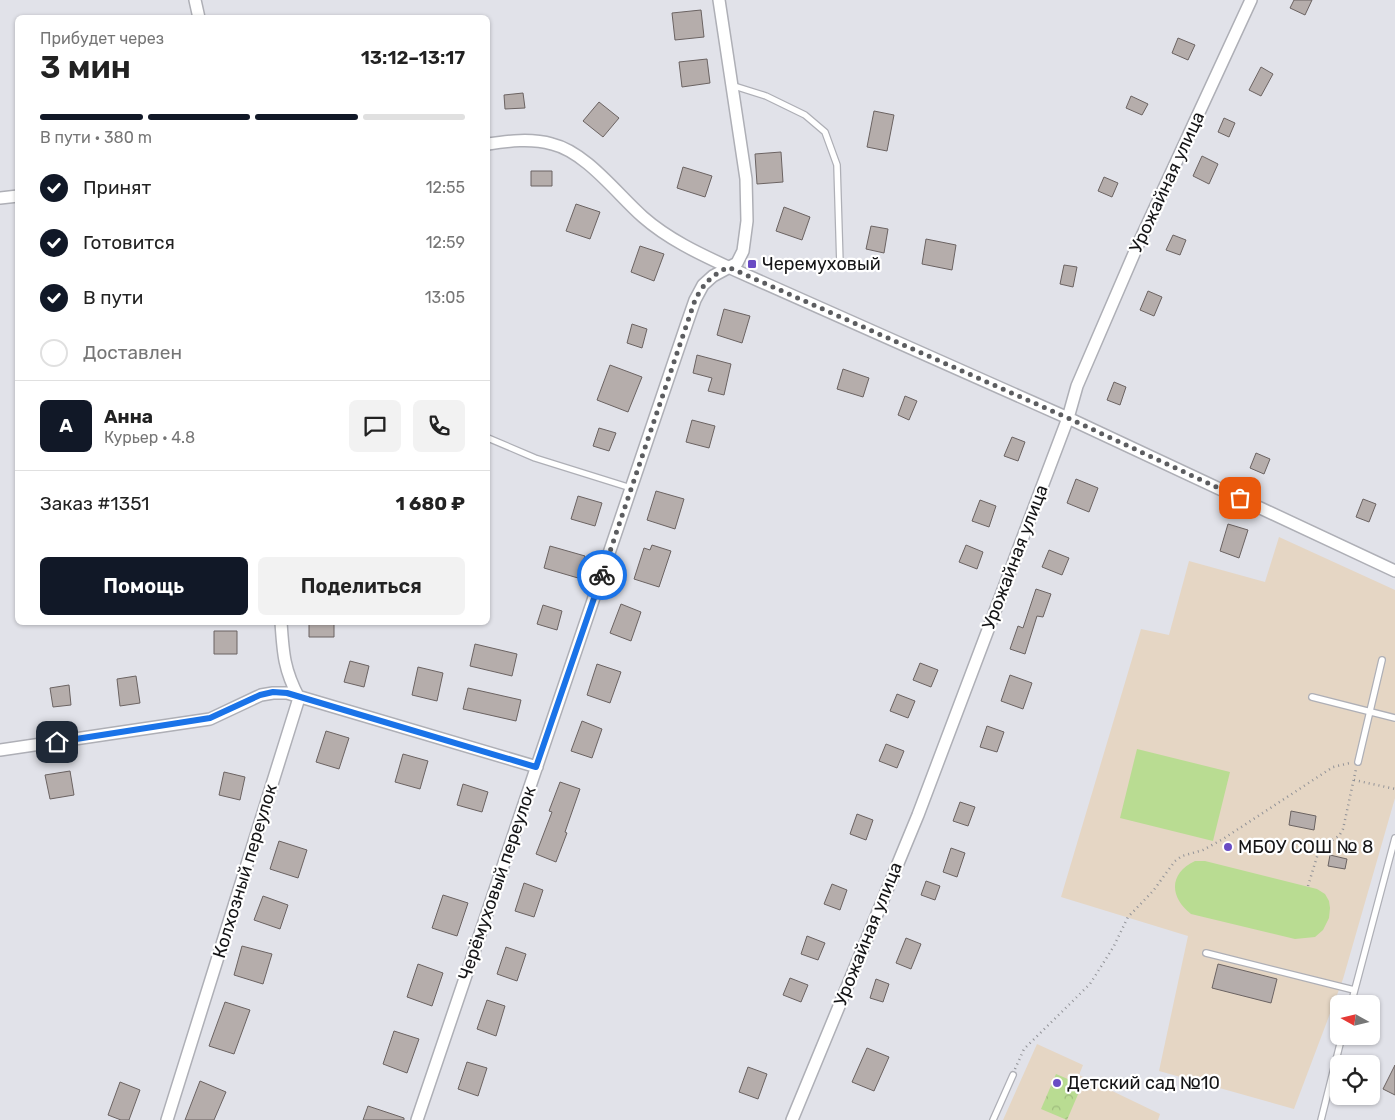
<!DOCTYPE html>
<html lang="ru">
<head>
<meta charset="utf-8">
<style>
  :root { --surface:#fff; --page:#f2f2f2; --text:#222; --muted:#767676; --line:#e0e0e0; --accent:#111827 }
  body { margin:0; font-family:Rubik,sans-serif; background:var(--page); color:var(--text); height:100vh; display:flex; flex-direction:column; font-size:19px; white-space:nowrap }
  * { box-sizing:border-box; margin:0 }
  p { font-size:16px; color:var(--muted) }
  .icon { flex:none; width:28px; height:28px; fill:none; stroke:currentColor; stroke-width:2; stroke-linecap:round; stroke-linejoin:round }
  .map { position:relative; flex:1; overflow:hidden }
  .side { position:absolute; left:15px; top:15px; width:475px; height:610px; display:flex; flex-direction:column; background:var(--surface); border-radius:8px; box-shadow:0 1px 4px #0004 }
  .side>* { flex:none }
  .needle { width:32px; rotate:278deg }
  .tools { position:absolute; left:1330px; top:995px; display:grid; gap:10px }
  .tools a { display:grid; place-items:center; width:50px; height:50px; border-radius:8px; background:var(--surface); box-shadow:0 1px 4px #0004; font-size:25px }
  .pin { position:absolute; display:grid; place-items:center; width:42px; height:42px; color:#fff; margin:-21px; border-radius:10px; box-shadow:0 2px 8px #0006 }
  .courier { position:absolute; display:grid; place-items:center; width:50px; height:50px; margin:-25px; border:4px solid #1a73e8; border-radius:50%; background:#fff; color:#222; box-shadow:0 1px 6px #0007 }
  .headline em { font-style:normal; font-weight:600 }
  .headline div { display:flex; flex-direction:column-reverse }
  .headline { display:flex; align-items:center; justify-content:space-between; height:85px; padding:0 25px }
  h1 { font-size:32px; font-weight:600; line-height:38px }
  .bar { display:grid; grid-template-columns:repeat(4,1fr); gap:8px 5px; align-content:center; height:60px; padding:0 25px }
  .bar i { height:6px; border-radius:4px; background:var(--line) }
  .bar .current { background:var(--accent) }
  .bar p { grid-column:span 4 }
  .line { display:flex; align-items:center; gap:12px; padding:0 25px; border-top:1px solid var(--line) }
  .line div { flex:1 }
  .round { display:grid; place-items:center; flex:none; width:52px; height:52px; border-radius:8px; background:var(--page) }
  ol { padding:0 25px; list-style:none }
  li { display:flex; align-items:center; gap:15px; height:55px }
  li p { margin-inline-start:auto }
  li .icon { padding:5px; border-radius:50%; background:var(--accent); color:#fff; stroke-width:4 }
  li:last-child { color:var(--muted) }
  li i { width:28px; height:28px; border:2px solid var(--line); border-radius:50% }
  .primary-button { display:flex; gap:10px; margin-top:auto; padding:10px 25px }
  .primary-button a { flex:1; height:58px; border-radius:8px; background:var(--accent); color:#fff; font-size:20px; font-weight:600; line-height:58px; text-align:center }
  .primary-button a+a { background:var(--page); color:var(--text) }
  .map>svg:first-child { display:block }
  .education { fill:#e5d6c4 }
  .park { fill:url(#park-crowns) }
  .pitch { fill:#b9dc92 }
  .building { fill:#b5adab; stroke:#6b6362 }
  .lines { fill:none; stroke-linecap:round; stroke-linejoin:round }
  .lane-casing { stroke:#aeafb6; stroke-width:8 }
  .street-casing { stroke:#aeafb6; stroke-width:14 }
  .path { stroke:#919297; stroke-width:2.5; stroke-dasharray:1 4; stroke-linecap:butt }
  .lane { stroke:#fff; stroke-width:5.5 }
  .street { stroke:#fff; stroke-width:11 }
  .done { stroke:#5c5d60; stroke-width:5; stroke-dasharray:0 9 }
  .route { stroke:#1a73e8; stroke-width:6 }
  .poi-dot { fill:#694bc4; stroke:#fff; stroke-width:2 }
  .labels { text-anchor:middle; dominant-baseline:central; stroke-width:4.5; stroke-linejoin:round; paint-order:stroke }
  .street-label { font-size:18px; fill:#151517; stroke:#fff }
  .poi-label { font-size:18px; fill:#151517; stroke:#fff; text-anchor:start }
</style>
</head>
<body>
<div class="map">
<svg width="1395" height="1120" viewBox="0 0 1395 1120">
  <defs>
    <pattern id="park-crowns" width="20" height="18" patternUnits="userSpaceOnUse" patternTransform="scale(1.25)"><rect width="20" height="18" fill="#b9dc92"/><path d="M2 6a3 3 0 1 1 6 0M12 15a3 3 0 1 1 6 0" fill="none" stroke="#9ebc7d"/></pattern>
  </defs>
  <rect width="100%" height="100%" fill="#e1e2e9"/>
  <path class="education" d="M1279,537L1395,590V798L1343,979L1294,1109L1159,1071L1188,936L1061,897L1141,629L1169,635L1189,561L1265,582Z
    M1037,1044L1083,1065L1079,1075L1160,1114L1158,1120H1003Z"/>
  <path class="park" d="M1056,1074L1082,1085L1067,1120L1041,1109Z"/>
  <path class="pitch" d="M1137,749L1230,772L1213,841L1120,818Z
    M1195,861H1205L1317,889L1325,894L1329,901L1330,908L1329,918L1323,930L1315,937L1295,939L1191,914C1169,897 1169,873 1195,861Z"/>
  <path class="building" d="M1294,0H1312L1305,15L1290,8Z
    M701,10L704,37L675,40L672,13Z
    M1178,38L1195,45L1188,60L1172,53Z
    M707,59L710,83L682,87L679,62Z
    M1261,67L1273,74L1261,96L1249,90Z
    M523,93L525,108L505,109L504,95Z
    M1131,96L1148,104L1142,115L1126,108Z
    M599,102L619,118L603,137L583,121Z
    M874,111L894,115L887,151L867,147Z
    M1224,118L1235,123L1229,137L1218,132Z
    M781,152L783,182L757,184L755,154Z
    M1202,156L1218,164L1209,184L1193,176Z
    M683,167L712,176L705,197L677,188Z
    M531,171H552V186H531Z
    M1104,177L1118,183L1112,197L1098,191Z
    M576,204L600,212L590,239L566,231Z
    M784,207L810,217L802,240L776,231Z
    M871,226L888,229L884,253L866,249Z
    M1173,235L1186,240L1180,255L1166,250Z
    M926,239L956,245L952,270L922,264Z
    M640,246L664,254L654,281L631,272Z
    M1064,265L1077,267L1073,287L1060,284Z
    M1148,291L1162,297L1154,316L1140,310Z
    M724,309L750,316L742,343L717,335Z
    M632,324L647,329L642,348L627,343Z
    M697,355L731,364L724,395L708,391L712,378L693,373Z
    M610,365L642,377L628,412L597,400Z
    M843,369L869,378L863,397L837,389Z
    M1114,382L1126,387L1120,405L1107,400Z
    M905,396L917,401L909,420L898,415Z
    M692,420L715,426L709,448L686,442Z
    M599,428L616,433L609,451L593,446Z
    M1012,437L1025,442L1018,461L1004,456Z
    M1256,453L1270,459L1264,474L1250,468Z
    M1076,479L1098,488L1089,512L1067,503Z
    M656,491L684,499L675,529L647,520Z
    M578,496L602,503L595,526L571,519Z
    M1363,499L1376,504L1369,522L1356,517Z
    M980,500L996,506L989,527L972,521Z
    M1228,524L1248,530L1239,558L1220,551Z
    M652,545L671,551L659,587L634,579L644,548L650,550Z
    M966,545L983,552L977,569L959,562Z
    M550,546L585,556L578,578L544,568Z
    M1049,550L1069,558L1062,575L1042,567Z
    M1036,589L1051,594L1043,617L1037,616L1025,654L1010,649L1018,626L1023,628Z
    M621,604L641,612L631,641L610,633Z
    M543,605L562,611L557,630L537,624Z
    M309,622H334V637H309Z
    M214,631H237V654H214Z
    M475,644L517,654L512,676L470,666Z
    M350,661L369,666L364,687L344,682Z
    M920,663L938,670L931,687L913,680Z
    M597,664L621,672L610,703L587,695Z
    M418,667L443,673L437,701L412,695Z
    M1010,675L1032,683L1023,709L1001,701Z
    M136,676L140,703L120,706L117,679Z
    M69,685L71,705L53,707L50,688Z
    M468,688L521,700L516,721L463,709Z
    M897,694L915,701L908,718L890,711Z
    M582,721L602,729L592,758L571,751Z
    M987,726L1004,732L997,752L980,747Z
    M326,731L349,738L339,769L316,762Z
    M886,744L904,751L897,768L879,761Z
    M403,754L428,761L420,789L395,782Z
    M70,771L74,795L50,799L45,775Z
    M224,772L245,777L240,800L219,795Z
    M560,782L580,789L565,832L567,833L556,862L536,854L552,812L549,811Z
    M463,784L488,792L482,812L457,805Z
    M960,802L975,807L968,826L953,821Z
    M1291,811L1316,816L1314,830L1289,825Z
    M857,814L873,820L866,840L850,834Z
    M279,841L307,850L298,878L270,869Z
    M951,848L965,853L957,877L943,872Z
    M1330,855L1347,859L1345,869L1328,866Z
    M926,881L940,886L935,900L921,895Z
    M524,883L543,890L534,917L515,911Z
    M832,884L847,890L840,910L824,904Z
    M443,895L468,903L457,936L432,928Z
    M263,896L288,905L280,929L254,920Z
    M807,936L825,943L818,960L801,954Z
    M906,938L921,944L911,969L896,963Z
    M242,946L272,954L263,984L234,975Z
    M506,947L526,954L517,981L497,974Z
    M418,964L443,973L432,1006L407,997Z
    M1218,964L1277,979L1271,1003L1212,988Z
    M790,978L808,985L801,1002L783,995Z
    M876,979L889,984L883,1002L870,998Z
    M487,1000L505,1006L496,1036L477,1029Z
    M225,1002L250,1010L234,1054L209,1046Z
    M394,1031L419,1039L407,1073L383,1064Z
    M867,1048L889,1057L874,1091L852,1082Z
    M467,1062L487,1068L478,1096L458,1089Z
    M1395,1065V1095L1383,1089Z
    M748,1067L767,1074L758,1099L739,1092Z
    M200,1081L226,1092L214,1120H185Z
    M120,1082L140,1090L129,1120H121L108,1115Z
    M368,1106L404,1118V1120H363Z"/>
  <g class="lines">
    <g class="lane-casing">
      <path id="lane" d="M731,85L766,96L805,115L825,132L837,165L840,265
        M488,438L535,458L631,488
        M1312,697L1395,718
        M1358,762L1382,660
        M1206,953L1354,990
        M1351,1004L1395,838
        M993,1120L1013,1075
        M1321,1120L1342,1036"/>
    </g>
    <g class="street-casing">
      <path id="street" d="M195,0L199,18
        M488,144C508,141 531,138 552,144C586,152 617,194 643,217C668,239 698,253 728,267L1068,418L1395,571
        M0,198L18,196
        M0,750L210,719L261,695L273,693H287L537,767
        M167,1120L299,698C284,670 283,653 281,622
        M417,1120L687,323L695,300L703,285L713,276L737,263L743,251L747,221L746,179L719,0
        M792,1120L918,815L1068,418L1077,386L1136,249L1251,0"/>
    </g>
    <path class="path" d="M1354,780L1395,789
      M1308,886L1320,847L1339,836L1343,829L1356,769
      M1015,1069L1024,1049L1090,984L1114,946L1128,917L1153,891L1175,861L1182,856L1203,850L1223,839L1333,767L1350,763"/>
    <use href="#lane" class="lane"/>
    <use href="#street" class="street"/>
  </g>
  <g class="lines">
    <path class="done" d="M602,575L695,300C704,283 710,277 728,267L1068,418L1240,498"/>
    <path class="route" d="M57,742L210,718L260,695L273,692L287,693L536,767L602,575"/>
  </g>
  <g class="poi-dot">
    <rect x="747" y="259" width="10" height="10" rx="2.5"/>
    <circle cx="1228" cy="847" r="5"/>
    <circle cx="1057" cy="1083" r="5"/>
  </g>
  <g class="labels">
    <g class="street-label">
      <text transform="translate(1167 182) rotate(-65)">Урожайная улица</text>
      <text transform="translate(1015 557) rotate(-69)">Урожайная улица</text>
      <text transform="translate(245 871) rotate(-73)">Колхозный переулок</text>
      <text transform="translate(497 883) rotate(-71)">Черёмуховый переулок</text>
      <text transform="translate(868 934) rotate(-68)">Урожайная улица</text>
    </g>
    <g class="poi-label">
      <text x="762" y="264">Черемуховый</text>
      <text x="1238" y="847">МБОУ СОШ № 8</text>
      <text x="1067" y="1083">Детский сад №10</text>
    </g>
  </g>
</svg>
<div class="tools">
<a><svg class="needle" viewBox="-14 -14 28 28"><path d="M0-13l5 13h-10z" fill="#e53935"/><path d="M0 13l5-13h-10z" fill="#767676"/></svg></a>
<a><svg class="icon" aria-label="locate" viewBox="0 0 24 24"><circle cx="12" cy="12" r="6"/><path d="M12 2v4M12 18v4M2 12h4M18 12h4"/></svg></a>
</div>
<div class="pin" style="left:1240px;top:498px;background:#ea580c"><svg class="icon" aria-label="bag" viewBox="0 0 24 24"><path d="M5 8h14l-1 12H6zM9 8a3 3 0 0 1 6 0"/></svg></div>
<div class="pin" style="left:57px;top:742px;background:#1f2937"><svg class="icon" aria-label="home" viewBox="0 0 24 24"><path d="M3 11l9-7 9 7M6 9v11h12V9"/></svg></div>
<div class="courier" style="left:602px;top:575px"><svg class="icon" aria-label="bike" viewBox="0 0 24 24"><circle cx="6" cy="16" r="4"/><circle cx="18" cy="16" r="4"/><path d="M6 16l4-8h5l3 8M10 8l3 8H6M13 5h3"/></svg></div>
<section class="side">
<div class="headline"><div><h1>3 мин</h1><p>Прибудет через</p></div><em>13:12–13:17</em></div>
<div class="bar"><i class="current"></i><i class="current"></i><i class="current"></i><i></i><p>В пути · 380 m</p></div>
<ol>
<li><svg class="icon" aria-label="check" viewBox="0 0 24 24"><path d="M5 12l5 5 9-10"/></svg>Принят<p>12:55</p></li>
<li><svg class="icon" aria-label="check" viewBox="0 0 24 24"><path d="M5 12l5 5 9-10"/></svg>Готовится<p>12:59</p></li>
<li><svg class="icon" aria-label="check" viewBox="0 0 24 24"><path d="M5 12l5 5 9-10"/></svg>В пути<p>13:05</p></li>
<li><i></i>Доставлен</li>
</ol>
<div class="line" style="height:90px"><b class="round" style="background:var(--accent);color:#fff">А</b><div><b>Анна</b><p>Курьер · 4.8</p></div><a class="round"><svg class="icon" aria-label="chat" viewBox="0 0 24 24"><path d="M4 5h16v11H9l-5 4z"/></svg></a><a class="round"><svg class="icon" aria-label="phone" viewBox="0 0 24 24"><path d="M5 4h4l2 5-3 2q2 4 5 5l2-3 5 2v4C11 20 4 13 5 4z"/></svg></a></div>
<div class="line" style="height:65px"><div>Заказ #1351</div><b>1 680 ₽</b></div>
<div class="primary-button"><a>Помощь</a><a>Поделиться</a></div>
</section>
</div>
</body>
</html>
